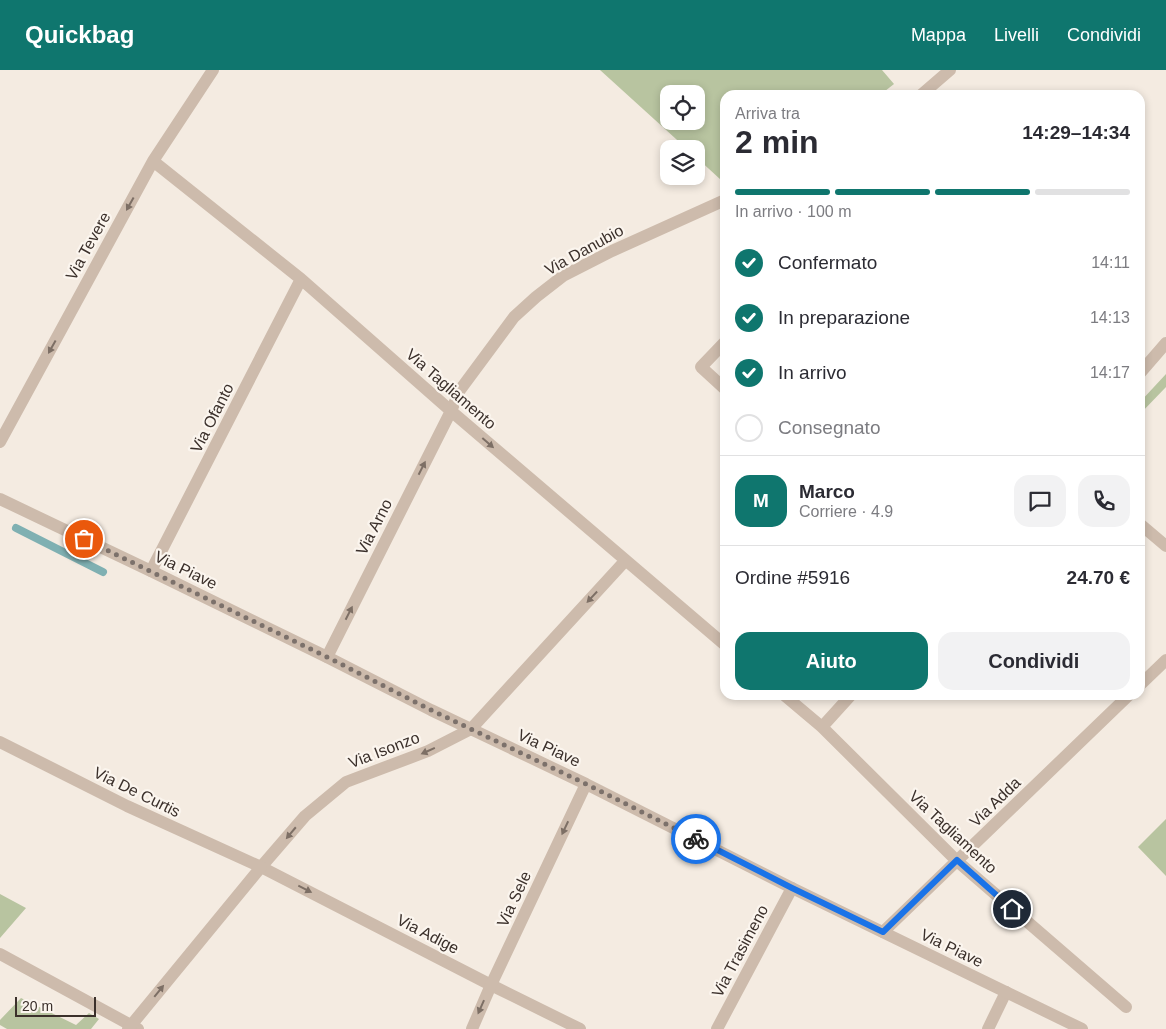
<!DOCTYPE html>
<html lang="it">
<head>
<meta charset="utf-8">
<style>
  :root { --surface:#fff; --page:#f2f2f3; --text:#2b2b33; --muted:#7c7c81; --line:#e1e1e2; --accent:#0f766e }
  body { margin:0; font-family:Arial,sans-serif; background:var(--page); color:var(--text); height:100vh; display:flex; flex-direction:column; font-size:19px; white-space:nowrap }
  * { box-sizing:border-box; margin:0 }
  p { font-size:16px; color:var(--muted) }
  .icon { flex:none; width:28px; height:28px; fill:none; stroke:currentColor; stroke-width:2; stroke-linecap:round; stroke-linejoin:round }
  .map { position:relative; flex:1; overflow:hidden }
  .side { position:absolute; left:720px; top:20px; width:425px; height:610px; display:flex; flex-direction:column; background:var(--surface); border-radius:15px; box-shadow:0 2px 8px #0003 }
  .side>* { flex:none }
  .tools { position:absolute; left:660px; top:15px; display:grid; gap:10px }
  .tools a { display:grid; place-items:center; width:45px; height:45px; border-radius:10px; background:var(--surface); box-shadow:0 2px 8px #0003; font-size:25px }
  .scale { position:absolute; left:15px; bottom:12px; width:81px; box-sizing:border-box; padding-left:5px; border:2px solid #3b302b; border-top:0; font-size:14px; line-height:18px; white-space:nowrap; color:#3b302b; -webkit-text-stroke:4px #fbf5ee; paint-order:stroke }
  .pin { position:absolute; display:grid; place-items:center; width:42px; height:42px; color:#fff; margin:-21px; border:2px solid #fff; border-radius:50%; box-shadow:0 1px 5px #0007 }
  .courier { position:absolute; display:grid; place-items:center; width:50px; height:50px; margin:-25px; border:4px solid #1a73e8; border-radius:50%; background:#fff; color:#222; box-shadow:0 1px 6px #0007 }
  .overview em { font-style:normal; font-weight:600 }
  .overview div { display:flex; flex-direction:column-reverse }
  .overview { display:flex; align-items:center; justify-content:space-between; height:85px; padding:0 15px }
  h1 { font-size:32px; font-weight:600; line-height:38px }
  .bar { display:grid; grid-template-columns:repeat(4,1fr); gap:8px 5px; align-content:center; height:60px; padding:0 15px }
  .bar i { height:6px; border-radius:4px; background:var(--line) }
  .bar .active { background:var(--accent) }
  .bar p { grid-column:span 4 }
  .line { display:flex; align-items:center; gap:12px; padding:0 15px; border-top:1px solid var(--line) }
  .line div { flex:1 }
  .round { display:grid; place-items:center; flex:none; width:52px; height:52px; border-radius:15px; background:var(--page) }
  ol { padding:0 15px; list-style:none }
  li { display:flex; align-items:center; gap:15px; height:55px }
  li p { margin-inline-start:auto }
  li .icon { padding:5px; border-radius:50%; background:var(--accent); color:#fff; stroke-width:4 }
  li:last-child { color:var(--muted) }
  li i { width:28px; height:28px; border:2px solid var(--line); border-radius:50% }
  .cta { display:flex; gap:10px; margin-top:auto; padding:10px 15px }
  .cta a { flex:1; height:58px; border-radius:15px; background:var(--accent); color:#fff; font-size:20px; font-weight:600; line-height:58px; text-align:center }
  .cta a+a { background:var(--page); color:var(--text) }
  header { display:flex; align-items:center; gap:30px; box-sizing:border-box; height:70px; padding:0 25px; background:var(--accent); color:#fff }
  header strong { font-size:24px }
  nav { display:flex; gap:28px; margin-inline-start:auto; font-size:18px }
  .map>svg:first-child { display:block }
  .green { fill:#b8c4a0; fill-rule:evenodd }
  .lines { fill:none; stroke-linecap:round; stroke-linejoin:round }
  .stream { stroke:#7fb0b2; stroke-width:8 }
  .minor { stroke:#cdbbac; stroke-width:12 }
  .tertiary { stroke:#cdbbac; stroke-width:12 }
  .oneway { fill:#7d6f65 }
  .done { stroke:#7c716b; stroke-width:5; stroke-dasharray:0 9 }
  .route { stroke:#1a73e8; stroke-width:6 }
  .labels { text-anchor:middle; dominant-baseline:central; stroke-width:4.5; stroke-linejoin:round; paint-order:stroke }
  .street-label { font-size:16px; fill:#3b302b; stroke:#fbf5ee }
</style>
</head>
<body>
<header>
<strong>Quickbag</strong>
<nav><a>Mappa</a><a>Livelli</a><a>Condividi</a></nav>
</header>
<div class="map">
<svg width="1166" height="959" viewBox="0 0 1166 959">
  <rect width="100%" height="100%" fill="#f4ebe1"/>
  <path class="green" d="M600,0H882L894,14L880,25H725V108L721,110L696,87V79H687ZM669,24H696V51H669Z
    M1166,304V317L1140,344V332Z
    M1166,749V806L1138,777Z
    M0,824L26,838L0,868Z
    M21,928L76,955L89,943L99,949L91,959H7L0,955V950Z"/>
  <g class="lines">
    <path class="stream" d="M16,458L103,502"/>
    <path class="minor" d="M921,25L950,0
      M153,91L301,209L451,341L725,575
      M725,272L701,297L725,319
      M1140,303L1166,273
      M0,372L153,91L213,0
      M1140,454L1166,476
      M151,501L301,209
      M327,587L451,341L460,320L514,247L536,227L563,206L612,181L725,130
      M1140,615L1166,590
      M784,625L822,657L957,791L1126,937
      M822,657L851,625
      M883,862L1129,625
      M0,884L138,959
      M580,959L491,915L261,797L305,746L346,712L428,681L471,659L625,491
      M717,959L792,818
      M988,959L1006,922"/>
    <path class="tertiary" d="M0,429L151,501L327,587L431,640L586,714L792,818L1082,959
      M0,672L127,736L261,797L128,959
      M472,959L491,915L586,714"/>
  </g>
  <defs><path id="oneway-solid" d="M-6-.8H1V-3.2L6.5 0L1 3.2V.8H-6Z" transform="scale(1.25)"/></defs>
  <g class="oneway">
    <use href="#oneway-solid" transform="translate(130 134) rotate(119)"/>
    <use href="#oneway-solid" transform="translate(52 277) rotate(119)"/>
    <use href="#oneway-solid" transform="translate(488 373) rotate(41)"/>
    <use href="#oneway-solid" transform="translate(422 398) rotate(-63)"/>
    <use href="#oneway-solid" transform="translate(592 527) rotate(133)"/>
    <use href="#oneway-solid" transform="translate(349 543) rotate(-63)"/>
    <use href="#oneway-solid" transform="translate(428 681) rotate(156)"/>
    <use href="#oneway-solid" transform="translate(565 758) rotate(115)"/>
    <use href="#oneway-solid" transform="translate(291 763) rotate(130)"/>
    <use href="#oneway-solid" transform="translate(305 819) rotate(27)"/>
    <use href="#oneway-solid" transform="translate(159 921) rotate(-51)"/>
    <use href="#oneway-solid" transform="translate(481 937) rotate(114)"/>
  </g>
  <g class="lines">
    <path class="done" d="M84,469L327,587L431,640L586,714L696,769"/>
    <path class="route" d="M696,769L792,818L883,862L957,790L1012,839"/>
  </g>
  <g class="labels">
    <g class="street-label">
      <text transform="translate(88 176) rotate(-61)">Via Tevere</text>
      <text transform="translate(584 180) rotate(-29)">Via Danubio</text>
      <text transform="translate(451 319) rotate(41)">Via Tagliamento</text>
      <text transform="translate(212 348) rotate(-63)">Via Ofanto</text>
      <text transform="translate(374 457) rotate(-63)">Via Arno</text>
      <text transform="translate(186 500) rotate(26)">Via Piave</text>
      <text transform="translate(549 678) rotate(25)">Via Piave</text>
      <text transform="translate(384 680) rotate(-21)">Via Isonzo</text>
      <text transform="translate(137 722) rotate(26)">Via De Curtis</text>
      <text transform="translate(995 732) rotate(-44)">Via Adda</text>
      <text transform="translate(953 762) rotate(43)">Via Tagliamento</text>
      <text transform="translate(514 829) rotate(-65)">Via Sele</text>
      <text transform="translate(428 864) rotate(27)">Via Adige</text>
      <text transform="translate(952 878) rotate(26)">Via Piave</text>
      <text transform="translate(740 881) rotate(-62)">Via Trasimeno</text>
    </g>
  </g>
</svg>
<div class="tools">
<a><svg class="icon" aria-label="locate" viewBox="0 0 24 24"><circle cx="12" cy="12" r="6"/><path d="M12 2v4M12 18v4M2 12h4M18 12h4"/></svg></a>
<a><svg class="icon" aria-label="layers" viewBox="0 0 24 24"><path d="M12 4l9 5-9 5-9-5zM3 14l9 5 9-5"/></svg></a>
</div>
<div class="scale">20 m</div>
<div class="pin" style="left:84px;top:469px;background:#ea580c"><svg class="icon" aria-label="bag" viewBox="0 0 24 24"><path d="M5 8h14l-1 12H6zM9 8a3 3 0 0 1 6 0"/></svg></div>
<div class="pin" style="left:1012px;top:839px;background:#1f2937"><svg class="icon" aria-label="home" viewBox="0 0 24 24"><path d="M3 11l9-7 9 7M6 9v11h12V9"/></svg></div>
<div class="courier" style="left:696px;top:769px"><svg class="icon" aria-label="bike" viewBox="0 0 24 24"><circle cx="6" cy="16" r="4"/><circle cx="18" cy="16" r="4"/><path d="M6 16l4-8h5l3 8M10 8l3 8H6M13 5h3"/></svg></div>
<section class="side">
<div class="overview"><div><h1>2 min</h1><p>Arriva tra</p></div><em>14:29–14:34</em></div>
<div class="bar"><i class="active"></i><i class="active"></i><i class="active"></i><i></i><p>In arrivo · 100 m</p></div>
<ol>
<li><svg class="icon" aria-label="check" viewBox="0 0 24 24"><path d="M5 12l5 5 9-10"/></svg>Confermato<p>14:11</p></li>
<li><svg class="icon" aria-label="check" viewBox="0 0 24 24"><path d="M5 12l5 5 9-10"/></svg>In preparazione<p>14:13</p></li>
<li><svg class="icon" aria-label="check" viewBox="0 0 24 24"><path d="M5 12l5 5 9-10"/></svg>In arrivo<p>14:17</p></li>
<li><i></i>Consegnato</li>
</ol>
<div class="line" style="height:90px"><b class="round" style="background:var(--accent);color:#fff">M</b><div><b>Marco</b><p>Corriere · 4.9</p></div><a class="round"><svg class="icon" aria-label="chat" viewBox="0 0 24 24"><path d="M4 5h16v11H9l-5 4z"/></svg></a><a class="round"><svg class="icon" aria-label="phone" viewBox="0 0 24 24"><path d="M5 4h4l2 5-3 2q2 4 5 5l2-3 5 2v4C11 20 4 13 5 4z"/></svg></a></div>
<div class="line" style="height:65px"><div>Ordine #5916</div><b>24.70 €</b></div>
<div class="cta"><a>Aiuto</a><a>Condividi</a></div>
</section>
</div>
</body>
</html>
